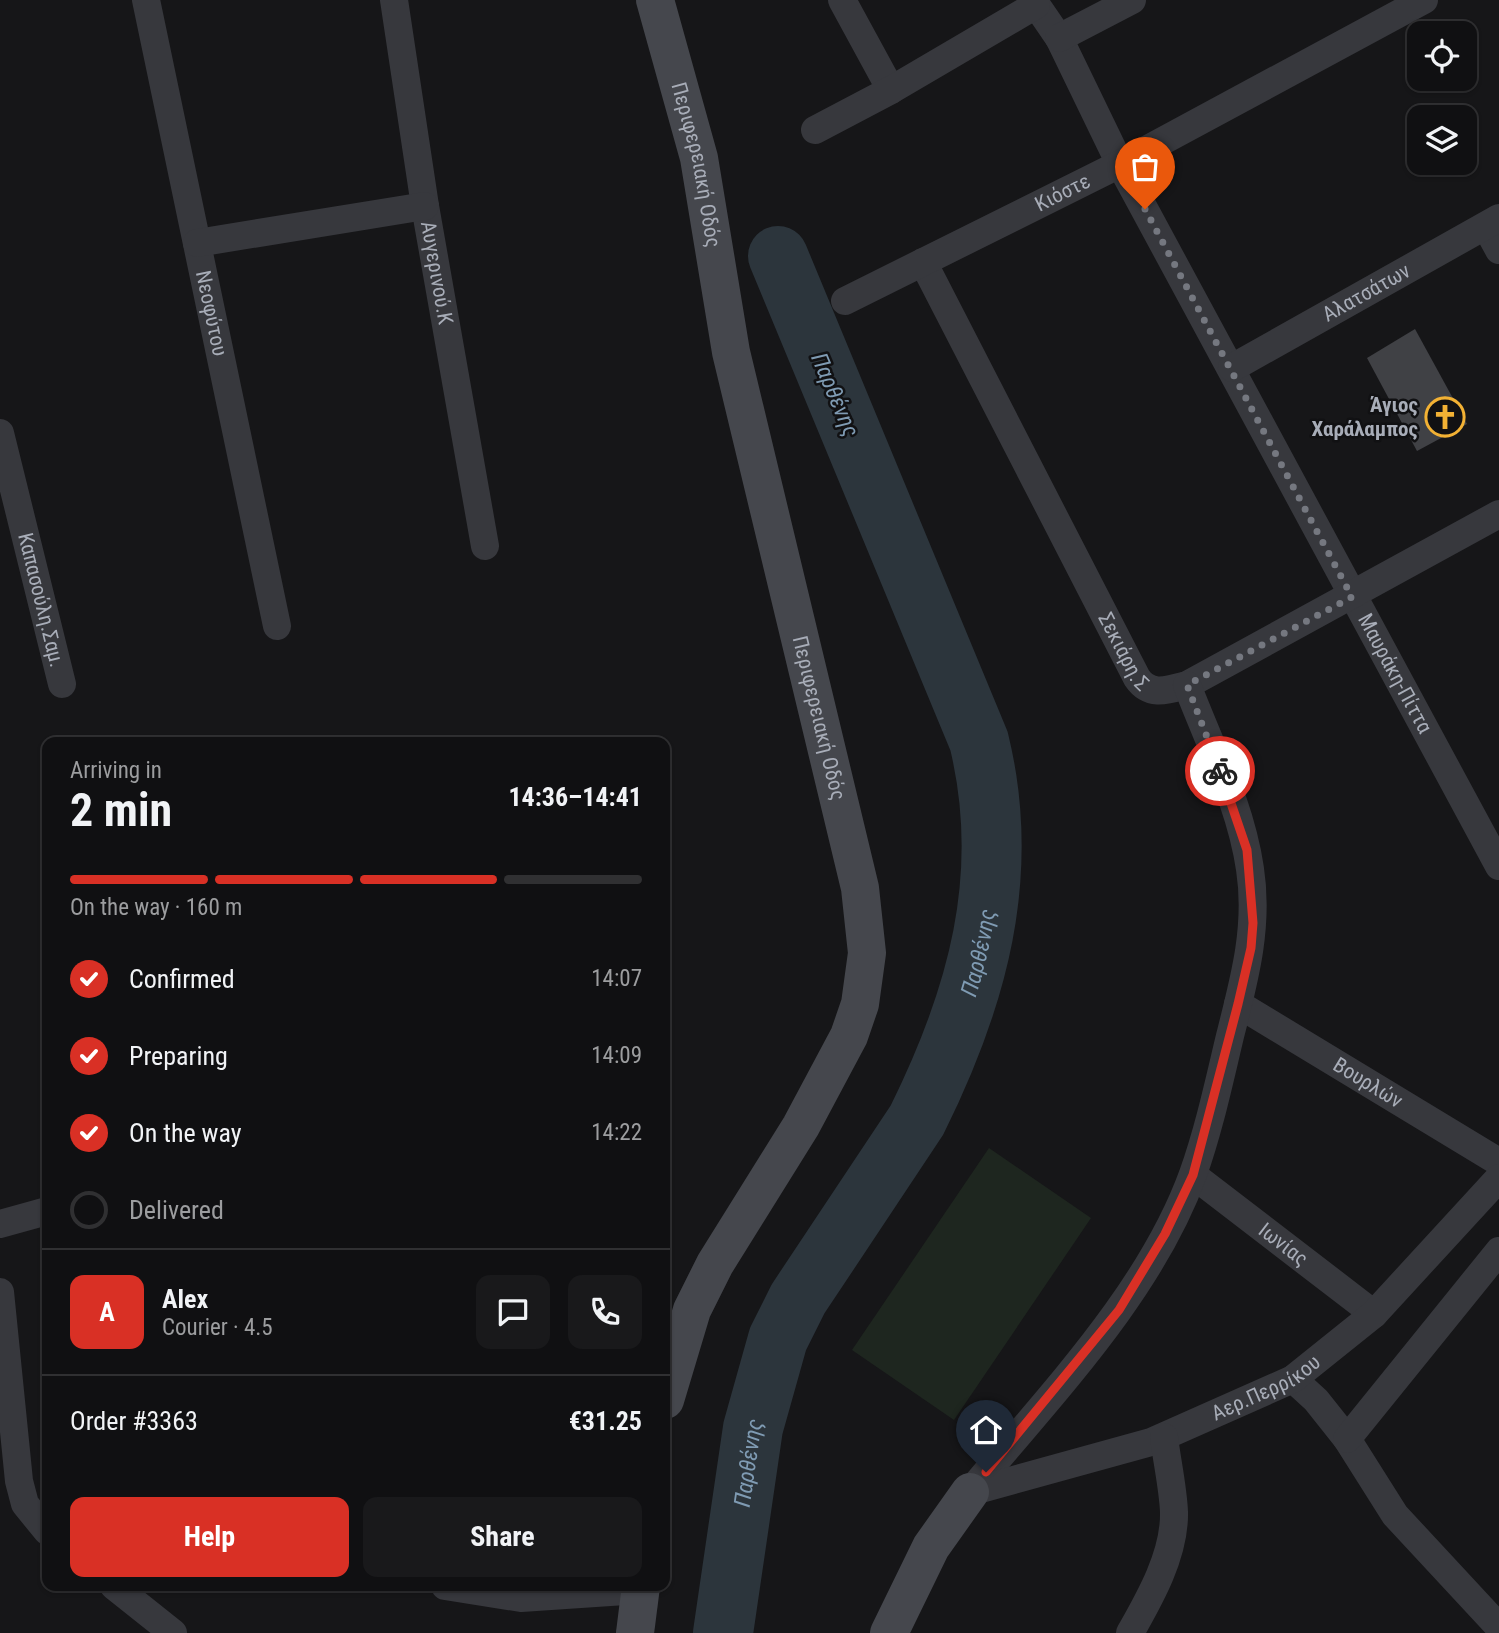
<!DOCTYPE html>
<html lang="en">
<head>
<meta charset="utf-8">
<style>
  :root { --surface:#101012; --page:#19191b; --text:#f1f3f6; --muted:#9c9d9f; --line:#303032; --accent:#d93025 }
  body { margin:0; font-family:"Roboto Condensed",sans-serif; background:var(--page); color:var(--text); height:100vh; display:flex; flex-direction:column; font-size:26px; white-space:nowrap }
  * { box-sizing:border-box; margin:0 }
  p { font-size:23px; color:var(--muted) }
  .icon { flex:none; width:38px; height:38px; fill:none; stroke:currentColor; stroke-width:2; stroke-linecap:round; stroke-linejoin:round }
  .map { position:relative; flex:1; overflow:hidden }
  .side { position:absolute; left:42px; top:737px; width:628px; height:854px; display:flex; flex-direction:column; background:var(--surface); border-radius:14px; box-shadow:0 2px 5px #0004,0 0 0 2px var(--line) }
  .side>* { flex:none }
  .fabs { position:absolute; left:1407px; top:21px; display:grid; gap:14px }
  .fabs a { display:grid; place-items:center; width:70px; height:70px; border-radius:14px; background:var(--surface); box-shadow:0 2px 5px #0004,0 0 0 2px var(--line); font-size:35px }
  .pin { position:absolute; display:grid; place-items:center; width:60px; height:60px; color:#fff; margin:-72px -30px; border-radius:50% 50% 50% 0; rotate:-45deg; box-shadow:0 0 7px #0007 }
  .pin .icon { rotate:45deg }
  .courier { position:absolute; display:grid; place-items:center; width:70px; height:70px; margin:-35px; border:5px solid #d93025; border-radius:50%; background:#fff; color:#222; box-shadow:0 2px 9px #0007 }
  .overview em { font-style:normal; font-weight:700 }
  .overview div { display:flex; flex-direction:column-reverse }
  .overview { display:flex; align-items:center; justify-content:space-between; height:119px; padding:0 28px }
  h1 { font-size:46px; font-weight:700; line-height:52px }
  .bar { display:grid; grid-template-columns:repeat(4,1fr); gap:10px 7px; align-content:center; height:84px; padding:0 28px }
  .bar i { height:9px; border-radius:5px; background:var(--line) }
  .bar .active { background:var(--accent) }
  .bar p { grid-column:span 4 }
  .line { display:flex; align-items:center; gap:18px; padding:0 28px; border-top:2px solid var(--line) }
  .line div { flex:1 }
  .round { display:grid; place-items:center; flex:none; width:74px; height:74px; border-radius:14px; background:var(--page) }
  ol { padding:0 28px; list-style:none }
  li { display:flex; align-items:center; gap:21px; height:77px }
  li p { margin-inline-start:auto }
  li .icon { padding:7px; border-radius:50%; background:var(--accent); color:#fff; stroke-width:4 }
  li:last-child { color:var(--muted) }
  li i { width:38px; height:38px; border:4px solid var(--line); border-radius:50% }
  .action { display:flex; gap:14px; margin-top:auto; padding:14px 28px }
  .action a { flex:1; height:80px; border-radius:14px; background:var(--accent); color:#fff; font-size:28px; font-weight:700; line-height:80px; text-align:center }
  .action a+a { background:var(--page); color:var(--text) }
  .map>svg:first-child { display:block }
  .green { fill:#1e261f }
  .lines { fill:none; stroke-linecap:round; stroke-linejoin:round }
  .river { stroke:#2c353c; stroke-width:60 }
  .building { fill:#404145 }
  .street { stroke:#37383d; stroke-width:28 }
  .secondary { stroke:#45474d; stroke-width:38 }
  .done { stroke:#757880; stroke-width:7; stroke-dasharray:0 12.6 }
  .route { stroke:#d93025; stroke-width:9 }
  .labels { text-anchor:middle; dominant-baseline:central; stroke-width:5; stroke-linejoin:round; paint-order:stroke }
  .street-label { font-size:21px; fill:#a8adb8; stroke:#111113 }
  .poi-label { font-size:21px; font-weight:bold; fill:#a8adb8; stroke:#111113; text-anchor:end }
  .water-label { font-size:23px; font-style:italic; fill:#7f9bb3; stroke:#111113 }
</style>
</head>
<body>
<div class="map">
<svg width="1499" height="1633" viewBox="0 0 1499 1633">
  <rect width="100%" height="100%" fill="#161618"/>
  <path class="green" d="M989,1148L1091,1218L954,1420L852,1350Z"/>
  <g class="lines">
    <path class="river" id="s1" d="M723,1633L753,1428L778,1339L798,1299L917,1120C977,999 1012,876 979,741L778,256"/>
  </g>
  <path class="building" d="M1415,329L1467,424L1417,451L1367,358Z"/>
  <g class="lines">
    <g class="street">
      <path id="s2" d="M146,0L277,626"/>
      <path id="s3" d="M394,0L425,206L485,546"/>
      <path d="M842,0L891,90"/>
      <path id="s4" d="M1033,0L1059,38L1120,164L1499,866"/>
      <path d="M1059,38L1132,0"/>
      <path d="M815,130L891,90L1036,5"/>
      <path d="M1486,226L1499,250"/>
      <path d="M197,243L425,206"/>
      <path id="s5" d="M923,262L1137,678C1150,697 1168,690 1187,685L1499,514"/>
      <path id="s6" d="M845,301L1120,164L1424,0"/>
      <path id="s7" d="M1232,368L1499,218"/>
      <path id="s8" d="M0,433L62,684"/>
      <path id="s9" d="M1238,1004L1499,1162"/>
      <path id="s10" d="M1193,1175L1374,1314"/>
      <path d="M0,1224L47,1211"/>
      <path d="M0,1292L19,1481L25,1504L47,1531"/>
      <path d="M1293,1379L1316,1400L1347,1439L1395,1515L1499,1627"/>
      <path d="M1347,1439L1499,1251"/>
      <path d="M970,1492C1049,1396 1150,1293 1193,1174C1209,1129 1219,1082 1230,1036C1244,981 1259,927 1250,869C1241,806 1210,745 1187,685"/>
      <path id="s11" d="M970,1492L1151,1442L1293,1379L1374,1314L1499,1178"/>
      <path d="M114,1586L173,1633"/>
      <path d="M445,1586L521,1598L640,1590"/>
      <path d="M1130,1633C1150,1598 1175,1554 1174,1512C1173,1488 1167,1462 1164,1437"/>
    </g>
    <g class="secondary">
      <path id="s12" d="M655,0L699,158L731,352L860,888L867,953L860,1004L849,1036L801,1126L715,1264L692,1310L665,1400"/>
      <path d="M635,1633L641,1586"/>
      <path d="M889,1633L931,1547L970,1492"/>
    </g>
  </g>
  <g class="lines">
    <path class="done" d="M1145,209L1352,597L1187,685L1220,771"/>
    <path class="route" d="M986,1472L1119,1310L1165,1234L1193,1175L1238,1004L1251,948L1253,923L1247,850L1220,771"/>
  </g>
  <defs>
    <g id="church-ring" transform="scale(2.0125)"><circle r="9.5" fill="#111113" stroke="#f2b134" stroke-width="1.5"/><path d="M-1.2-6h2.4v3.5h3.3v2.4h-3.3V6h-2.4V-.1h-3.3v-2.4h3.3Z" fill="#f2b134"/></g>
  </defs>
  <g fill-rule="evenodd">
    <use href="#church-ring" x="1445" y="417"/>
  </g>
  <g class="labels">
    <g class="street-label">
      <text stroke="none"><textPath href="#s12" startOffset="170">Περιφερειακή Οδός</textPath></text>
      <text stroke="none"><textPath href="#s6" startOffset="243">Κιόστε</textPath></text>
      <text stroke="none"><textPath href="#s3" startOffset="276">Αυγερινού.Κ</textPath></text>
      <text stroke="none"><textPath href="#s7" startOffset="154">Αλατσάτων</textPath></text>
      <text stroke="none"><textPath href="#s2" startOffset="320">Νεοφύτου</textPath></text>
      <text stroke="none"><textPath href="#s8" startOffset="172">Καπασούλη.Σαμ.</textPath></text>
      <text stroke="none"><textPath href="#s5" startOffset="438">Σεκιάρη.Σ</textPath></text>
      <text stroke="none"><textPath href="#s4" startOffset="765">Μαυράκη-Πίττα</textPath></text>
      <text stroke="none"><textPath href="#s12" startOffset="737">Περιφερειακή Οδός</textPath></text>
      <text stroke="none"><textPath href="#s9" startOffset="152">Βουρλών</textPath></text>
      <text stroke="none"><textPath href="#s10" startOffset="114">Ιωνίας</textPath></text>
      <text stroke="none"><textPath href="#s11" startOffset="315">Αερ.Περρίκου</textPath></text>
    </g>
    <g class="poi-label">
      <text x="1418" y="405">Άγιος<tspan x="1418" dy="24">Χαράλαμπος</tspan></text>
    </g>
    <g class="water-label">
      <text transform="translate(835 395) rotate(67)">Παρθένης</text>
      <text stroke="none"><textPath href="#s1" startOffset="738">Παρθένης</textPath></text>
      <text stroke="none"><textPath href="#s1" startOffset="172">Παρθένης</textPath></text>
    </g>
  </g>
</svg>
<div class="fabs">
<a><svg class="icon" aria-label="locate" viewBox="0 0 24 24"><circle cx="12" cy="12" r="6"/><path d="M12 2v4M12 18v4M2 12h4M18 12h4"/></svg></a>
<a><svg class="icon" aria-label="layers" viewBox="0 0 24 24"><path d="M12 4l9 5-9 5-9-5zM3 14l9 5 9-5"/></svg></a>
</div>
<div class="pin" style="left:1145px;top:209px;background:#ea580c"><svg class="icon" aria-label="bag" viewBox="0 0 24 24"><path d="M5 8h14l-1 12H6zM9 8a3 3 0 0 1 6 0"/></svg></div>
<div class="pin" style="left:986px;top:1472px;background:#1f2937"><svg class="icon" aria-label="home" viewBox="0 0 24 24"><path d="M3 11l9-7 9 7M6 9v11h12V9"/></svg></div>
<div class="courier" style="left:1220px;top:771px"><svg class="icon" aria-label="bike" viewBox="0 0 24 24"><circle cx="6" cy="16" r="4"/><circle cx="18" cy="16" r="4"/><path d="M6 16l4-8h5l3 8M10 8l3 8H6M13 5h3"/></svg></div>
<section class="side">
<div class="overview"><div><h1>2 min</h1><p>Arriving in</p></div><em>14:36–14:41</em></div>
<div class="bar"><i class="active"></i><i class="active"></i><i class="active"></i><i></i><p>On the way · 160 m</p></div>
<ol>
<li><svg class="icon" aria-label="check" viewBox="0 0 24 24"><path d="M5 12l5 5 9-10"/></svg>Confirmed<p>14:07</p></li>
<li><svg class="icon" aria-label="check" viewBox="0 0 24 24"><path d="M5 12l5 5 9-10"/></svg>Preparing<p>14:09</p></li>
<li><svg class="icon" aria-label="check" viewBox="0 0 24 24"><path d="M5 12l5 5 9-10"/></svg>On the way<p>14:22</p></li>
<li><i></i>Delivered</li>
</ol>
<div class="line" style="height:126px"><b class="round" style="background:var(--accent);color:#fff">A</b><div><b>Alex</b><p>Courier · 4.5</p></div><a class="round"><svg class="icon" aria-label="chat" viewBox="0 0 24 24"><path d="M4 5h16v11H9l-5 4z"/></svg></a><a class="round"><svg class="icon" aria-label="phone" viewBox="0 0 24 24"><path d="M5 4h4l2 5-3 2q2 4 5 5l2-3 5 2v4C11 20 4 13 5 4z"/></svg></a></div>
<div class="line" style="height:91px"><div>Order #3363</div><b>€31.25</b></div>
<div class="action"><a>Help</a><a>Share</a></div>
</section>
</div>
</body>
</html>
